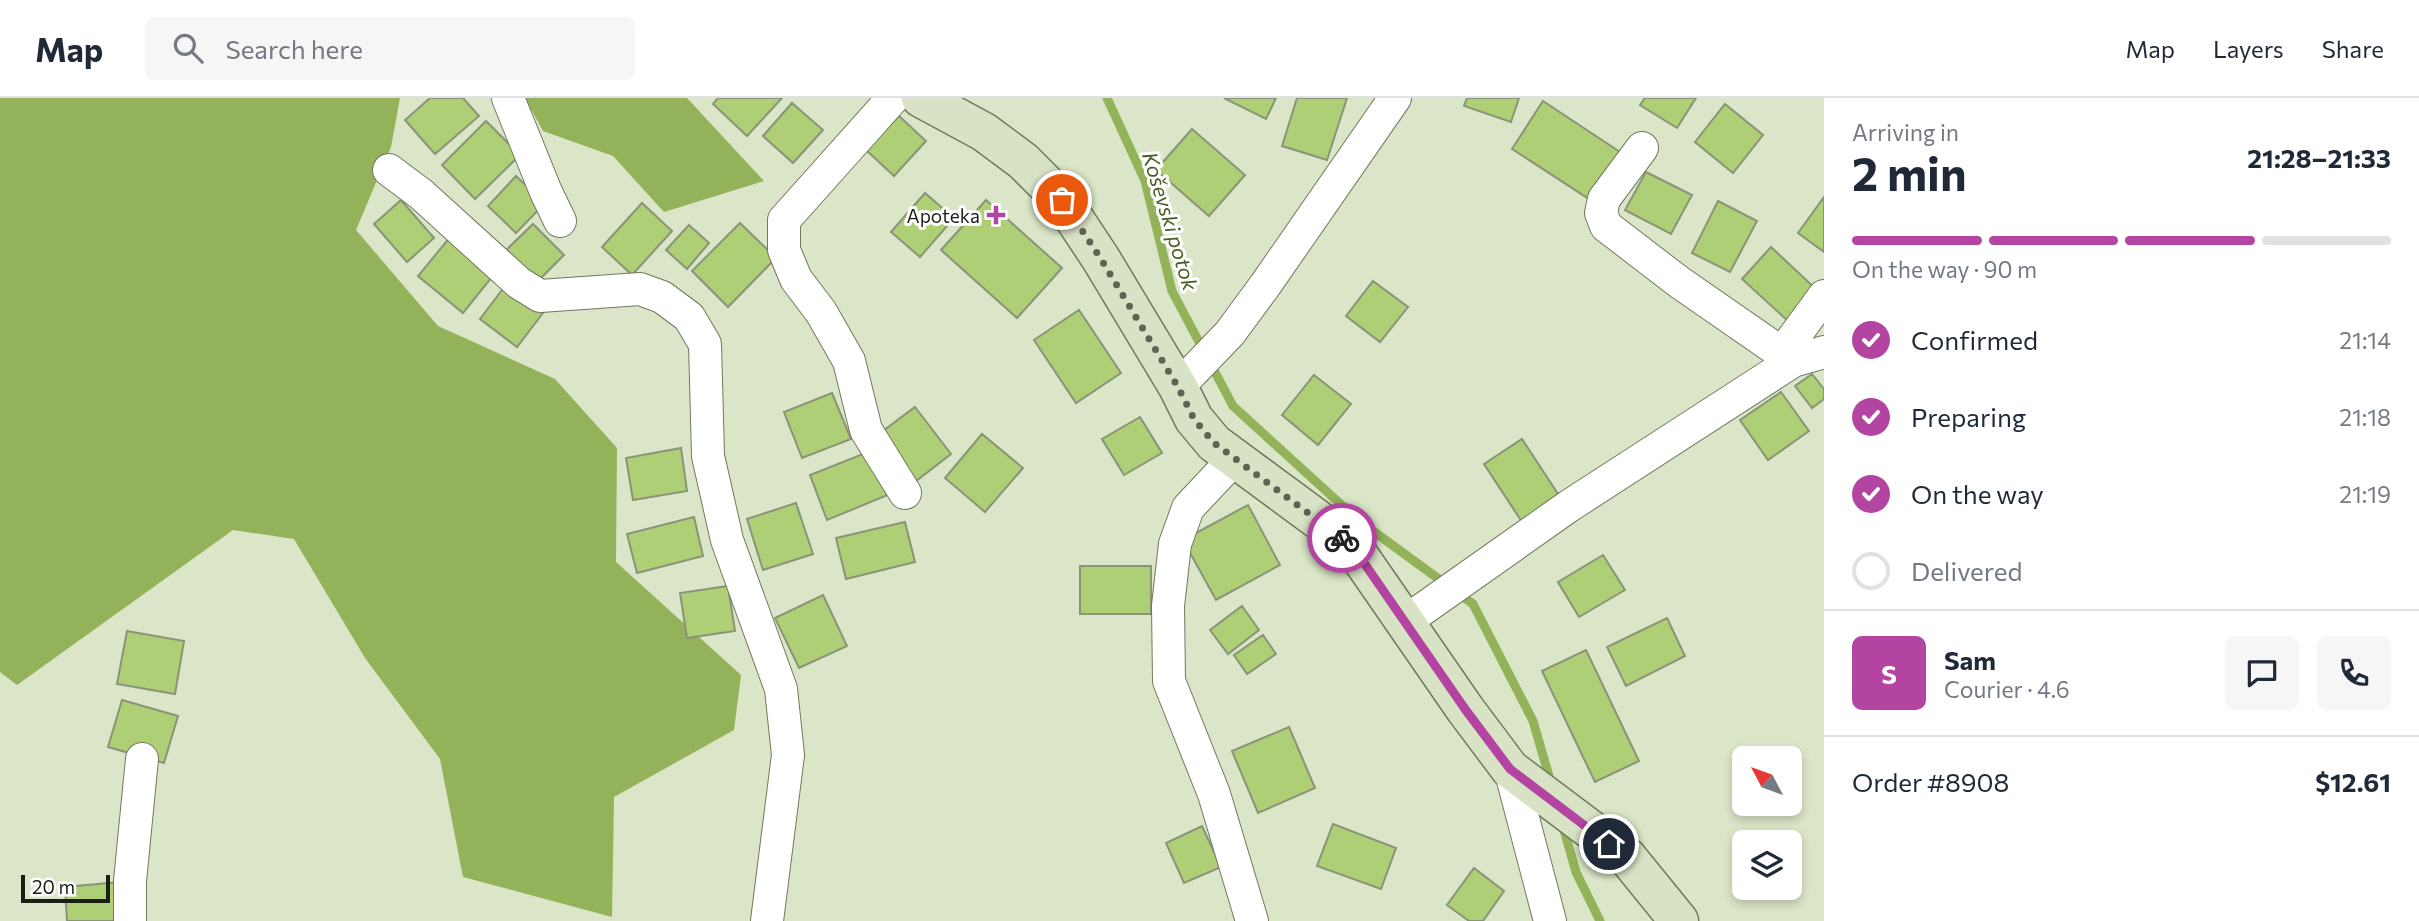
<!DOCTYPE html>
<html lang="en">
<head>
<meta charset="utf-8">
<style>
  :root { --surface:#fff; --page:#f6f6f7; --text:#1f2937; --muted:#747a83; --line:#e0e1e3; --accent:#b444a1 }
  body { margin:0; font-family:Commissioner,sans-serif; background:var(--page); color:var(--text); height:100vh; display:flex; flex-direction:column; font-size:26px; white-space:nowrap }
  * { box-sizing:border-box; margin:0 }
  p { font-size:23px; color:var(--muted) }
  .icon { flex:none; width:38px; height:38px; fill:none; stroke:currentColor; stroke-width:2; stroke-linecap:round; stroke-linejoin:round }
  .map { position:relative; flex:1; overflow:hidden }
  .sheet { display:flex; flex-direction:column; background:var(--surface); width:595px }
  .sheet>* { flex:none }
  .needle { width:46px; rotate:311deg }
  .fabs { position:absolute; left:1732px; top:648px; display:grid; gap:14px }
  .fabs a { display:grid; place-items:center; width:70px; height:70px; border-radius:10px; background:var(--surface); box-shadow:0 4px 10px #0003; font-size:35px }
  .scale { position:absolute; left:21px; bottom:18px; width:89px; box-sizing:border-box; padding-left:7px; border:4px solid #1a1e13; border-top:0; font-size:19px; line-height:24px; white-space:nowrap; color:#1a1e13; -webkit-text-stroke:5px #fff; paint-order:stroke }
  .pin { position:absolute; display:grid; place-items:center; width:60px; height:60px; color:#fff; margin:-30px; border:4px solid #fff; border-radius:50%; box-shadow:0 2px 7px #0007 }
  .courier { position:absolute; display:grid; place-items:center; width:70px; height:70px; margin:-35px; border:5px solid #b444a1; border-radius:50%; background:#fff; color:#222; box-shadow:0 2px 9px #0007 }
  .summary em { font-style:normal; font-weight:700 }
  .summary div { display:flex; flex-direction:column-reverse }
  .summary { display:flex; align-items:center; justify-content:space-between; height:119px; padding:0 28px }
  h1 { font-size:46px; font-weight:700; line-height:52px }
  .bar { display:grid; grid-template-columns:repeat(4,1fr); gap:10px 7px; align-content:center; height:84px; padding:0 28px }
  .bar i { height:9px; border-radius:5px; background:var(--line) }
  .bar .on { background:var(--accent) }
  .bar p { grid-column:span 4 }
  .line { display:flex; align-items:center; gap:18px; padding:0 28px; border-top:2px solid var(--line) }
  .line div { flex:1 }
  .round { display:grid; place-items:center; flex:none; width:74px; height:74px; border-radius:10px; background:var(--page) }
  ol { padding:0 28px; list-style:none }
  li { display:flex; align-items:center; gap:21px; height:77px }
  li p { margin-inline-start:auto }
  li .icon { padding:7px; border-radius:50%; background:var(--accent); color:#fff; stroke-width:4 }
  li:last-child { color:var(--muted) }
  li i { width:38px; height:38px; border:4px solid var(--line); border-radius:50% }
  header { display:flex; align-items:center; gap:42px; box-sizing:border-box; height:98px; padding:0 35px; background:var(--surface); border-bottom:2px solid var(--line) }
  header strong { font-size:33px }
  nav { display:flex; gap:38px; margin-inline-start:auto; font-size:24px }
  .search { width:490px; height:63px; background:var(--page); display:flex; align-items:center; gap:18px; box-sizing:border-box; padding:0 24px; border-radius:10px; color:var(--muted); font-size:26px }
  main { display:flex; flex:1; min-height:0 }
  .map>svg:first-child { display:block }
  .forest { fill:#94b25a }
  .lines { fill:none; stroke-linecap:round; stroke-linejoin:round }
  .stream { stroke:#93b25a; stroke-width:9 }
  .building { fill:#afcf76; stroke:#899478; stroke-width:2 }
  .street-casing { stroke:#6f7a5e; stroke-width:34 }
  .secondary-casing { stroke:#6f7a5e; stroke-width:41 }
  .street { stroke:#fff; stroke-width:32 }
  .secondary { stroke:#d8e2c4; stroke-width:38 }
  .done { stroke:#5d6452; stroke-width:7; stroke-dasharray:0 12.6 }
  .route { stroke:#b444a1; stroke-width:9 }
  .poi-dot { fill:#b444a1; stroke:#fff; stroke-width:2.5 }
  .labels { text-anchor:middle; dominant-baseline:central; stroke-width:6; stroke-linejoin:round; paint-order:stroke }
  .poi-label { font-size:19px; fill:#1a1e13; stroke:#fff; text-anchor:end }
  .water-label { font-size:21px; font-style:italic; fill:#495d20; stroke:#fff }
</style>
</head>
<body>
<header>
<strong>Map</strong>
<div class="search"><svg class="icon" aria-label="search" viewBox="0 0 24 24"><circle cx="10" cy="10" r="6"/><path d="M15 15l6 6"/></svg>Search here</div>
<nav><a>Map</a><a>Layers</a><a>Share</a></nav>
</header>
<main>
<div class="map">
<svg width="1824" height="823" viewBox="0 0 1824 823">
  <rect width="100%" height="100%" fill="#dae6c7"/>
  <path class="forest" d="M0,0H400L391,49L356,132L438,228L555,281L617,350L616,464L741,577L734,632L614,699L612,819L463,779L440,661L365,560L294,441L233,432L17,587L0,574Z
    M525,0H687L764,83L664,114L613,58L543,33Z"/>
  <g class="lines">
    <path class="stream" d="M1107,0L1145,83L1172,193L1233,308L1358,422L1473,506L1533,623L1551,685
      M1562,725L1576,774L1600,823"/>
  </g>
  <path class="building" d="M430,0H463L479,18L435,56L405,22Z
    M718,0H782L747,38L713,6Z
    M1224,0H1276L1266,21Z
    M1297,0H1347L1327,62L1282,48Z
    M1467,0H1519L1511,24L1464,8Z
    M1645,0H1696L1677,30L1640,7Z
    M1543,3L1623,56L1592,103L1512,51Z
    M792,5L823,32L793,65L763,38Z
    M1725,6L1763,37L1733,75L1695,44Z
    M899,18L926,43L894,78L866,52Z
    M486,23L520,57L475,101L442,67Z
    M1192,31L1245,77L1209,118L1156,72Z
    M1646,74L1692,97L1671,136L1625,112Z
    M516,78L545,105L516,135L488,108Z
    M925,95L954,120L920,159L891,134Z
    M1824,99V154L1798,135Z
    M401,102L434,140L407,164L374,126Z
    M986,102L1062,170L1017,220L941,152Z
    M1718,103L1757,123L1730,174L1692,155Z
    M642,105L672,133L632,177L602,149Z
    M740,125L776,160L728,209L692,173Z
    M533,126L564,157L531,190L499,159Z
    M689,127L709,145L687,171L666,152Z
    M451,138L496,174L463,215L418,178Z
    M1771,149L1818,193L1789,224L1742,181Z
    M509,183L546,211L517,249L480,221Z
    M1373,183L1408,209L1380,244L1346,218Z
    M1079,212L1121,275L1076,305L1034,242Z
    M1812,276L1824,291V301L1812,310L1795,288Z
    M1314,277L1351,306L1318,347L1282,317Z
    M1781,294L1809,333L1768,362L1740,322Z
    M832,295L851,341L802,360L784,314Z
    M915,309L951,356L916,383L879,336Z
    M1140,319L1162,355L1124,377L1102,341Z
    M982,336L1023,370L985,414L945,380Z
    M1522,341L1560,399L1522,424L1484,366Z
    M681,350L687,393L633,402L626,360Z
    M873,352L890,396L827,422L810,377Z
    M796,405L813,456L763,472L747,421Z
    M1248,407L1280,467L1216,502L1183,442Z
    M694,419L703,458L637,475L627,436Z
    M905,424L915,464L846,481L836,440Z
    M1603,457L1625,492L1579,519L1558,484Z
    M1080,468H1151V516H1080Z
    M728,488L735,533L687,540L680,495Z
    M823,497L847,548L799,570L775,520Z
    M1242,508L1259,532L1228,556L1210,532Z
    M1667,520L1685,558L1626,588L1607,549Z
    M127,533L184,543L175,596L117,586Z
    M1263,537L1276,556L1247,576L1234,557Z
    M1586,552L1639,663L1595,684L1542,573Z
    M122,602L178,618L164,665L108,649Z
    M1289,629L1315,690L1258,715L1232,653Z
    M1333,726L1396,750L1381,791L1317,768Z
    M1202,728L1221,769L1184,785L1166,745Z
    M1474,770L1504,793L1483,823H1469L1447,807Z
    M119,784L122,823H67L65,789Z"/>
  <g class="lines">
    <g class="street-casing">
      <path id="street" d="M508,0L546,94L560,123
        M893,0L784,122V152L796,181L821,214L849,263L866,332L905,395
        M1642,50L1604,101L1601,115L1606,128L1679,184L1793,263
        M389,72L421,96L519,185L540,198L640,191L662,199L689,219L705,246L708,358L727,442L781,591L788,657L767,823
        M1783,254L1824,198
        M1178,289L1230,235L1266,186L1395,0
        M1235,360L1188,410L1175,446L1168,508L1169,583L1214,696L1252,823
        M1406,523L1569,408L1793,263L1824,254
        M1510,671L1550,823
        M130,823V783L142,661"/>
    </g>
    <g class="secondary-casing">
      <path id="secondary" d="M921,0L984,34L1023,63L1062,102L1101,161L1178,289L1194,321L1214,345L1351,446L1465,611L1510,671L1627,759L1679,823"/>
    </g>
    <use href="#street" class="street"/>
    <use href="#secondary" class="secondary"/>
  </g>
  <g class="lines">
    <path class="done" d="M1062,102L1101,161L1178,289L1194,321L1214,345L1342,440"/>
    <path class="route" d="M1342,440L1351,446L1465,611L1510,671L1609,746"/>
  </g>
  <path class="poi-dot" d="M992.5 106.5h7v7h7v7h-7v7h-7v-7h-7v-7h7z"/>
  <g class="labels">
    <g class="poi-label">
      <text x="980" y="117">Apoteka</text>
    </g>
    <g class="water-label">
      <text transform="translate(1171 123) rotate(73)">Koševski potok</text>
    </g>
  </g>
</svg>
<div class="fabs">
<a><svg class="needle" viewBox="-14 -14 28 28"><path d="M0-13l5 13h-10z" fill="#e53935"/><path d="M0 13l5-13h-10z" fill="#747a83"/></svg></a>
<a><svg class="icon" aria-label="layers" viewBox="0 0 24 24"><path d="M12 4l9 5-9 5-9-5zM3 14l9 5 9-5"/></svg></a>
</div>
<div class="scale">20 m</div>
<div class="pin" style="left:1062px;top:102px;background:#ea580c"><svg class="icon" aria-label="bag" viewBox="0 0 24 24"><path d="M5 8h14l-1 12H6zM9 8a3 3 0 0 1 6 0"/></svg></div>
<div class="pin" style="left:1609px;top:746px;background:#1f2937"><svg class="icon" aria-label="home" viewBox="0 0 24 24"><path d="M3 11l9-7 9 7M6 9v11h12V9"/></svg></div>
<div class="courier" style="left:1342px;top:440px"><svg class="icon" aria-label="bike" viewBox="0 0 24 24"><circle cx="6" cy="16" r="4"/><circle cx="18" cy="16" r="4"/><path d="M6 16l4-8h5l3 8M10 8l3 8H6M13 5h3"/></svg></div>
</div>
<section class="sheet">
<div class="summary"><div><h1>2 min</h1><p>Arriving in</p></div><em>21:28–21:33</em></div>
<div class="bar"><i class="on"></i><i class="on"></i><i class="on"></i><i></i><p>On the way · 90 m</p></div>
<ol>
<li><svg class="icon" aria-label="check" viewBox="0 0 24 24"><path d="M5 12l5 5 9-10"/></svg>Confirmed<p>21:14</p></li>
<li><svg class="icon" aria-label="check" viewBox="0 0 24 24"><path d="M5 12l5 5 9-10"/></svg>Preparing<p>21:18</p></li>
<li><svg class="icon" aria-label="check" viewBox="0 0 24 24"><path d="M5 12l5 5 9-10"/></svg>On the way<p>21:19</p></li>
<li><i></i>Delivered</li>
</ol>
<div class="line" style="height:126px"><b class="round" style="background:var(--accent);color:#fff">S</b><div><b>Sam</b><p>Courier · 4.6</p></div><a class="round"><svg class="icon" aria-label="chat" viewBox="0 0 24 24"><path d="M4 5h16v11H9l-5 4z"/></svg></a><a class="round"><svg class="icon" aria-label="phone" viewBox="0 0 24 24"><path d="M5 4h4l2 5-3 2q2 4 5 5l2-3 5 2v4C11 20 4 13 5 4z"/></svg></a></div>
<div class="line" style="height:91px"><div>Order #8908</div><b>$12.61</b></div>
</section>
</main>
</body>
</html>
